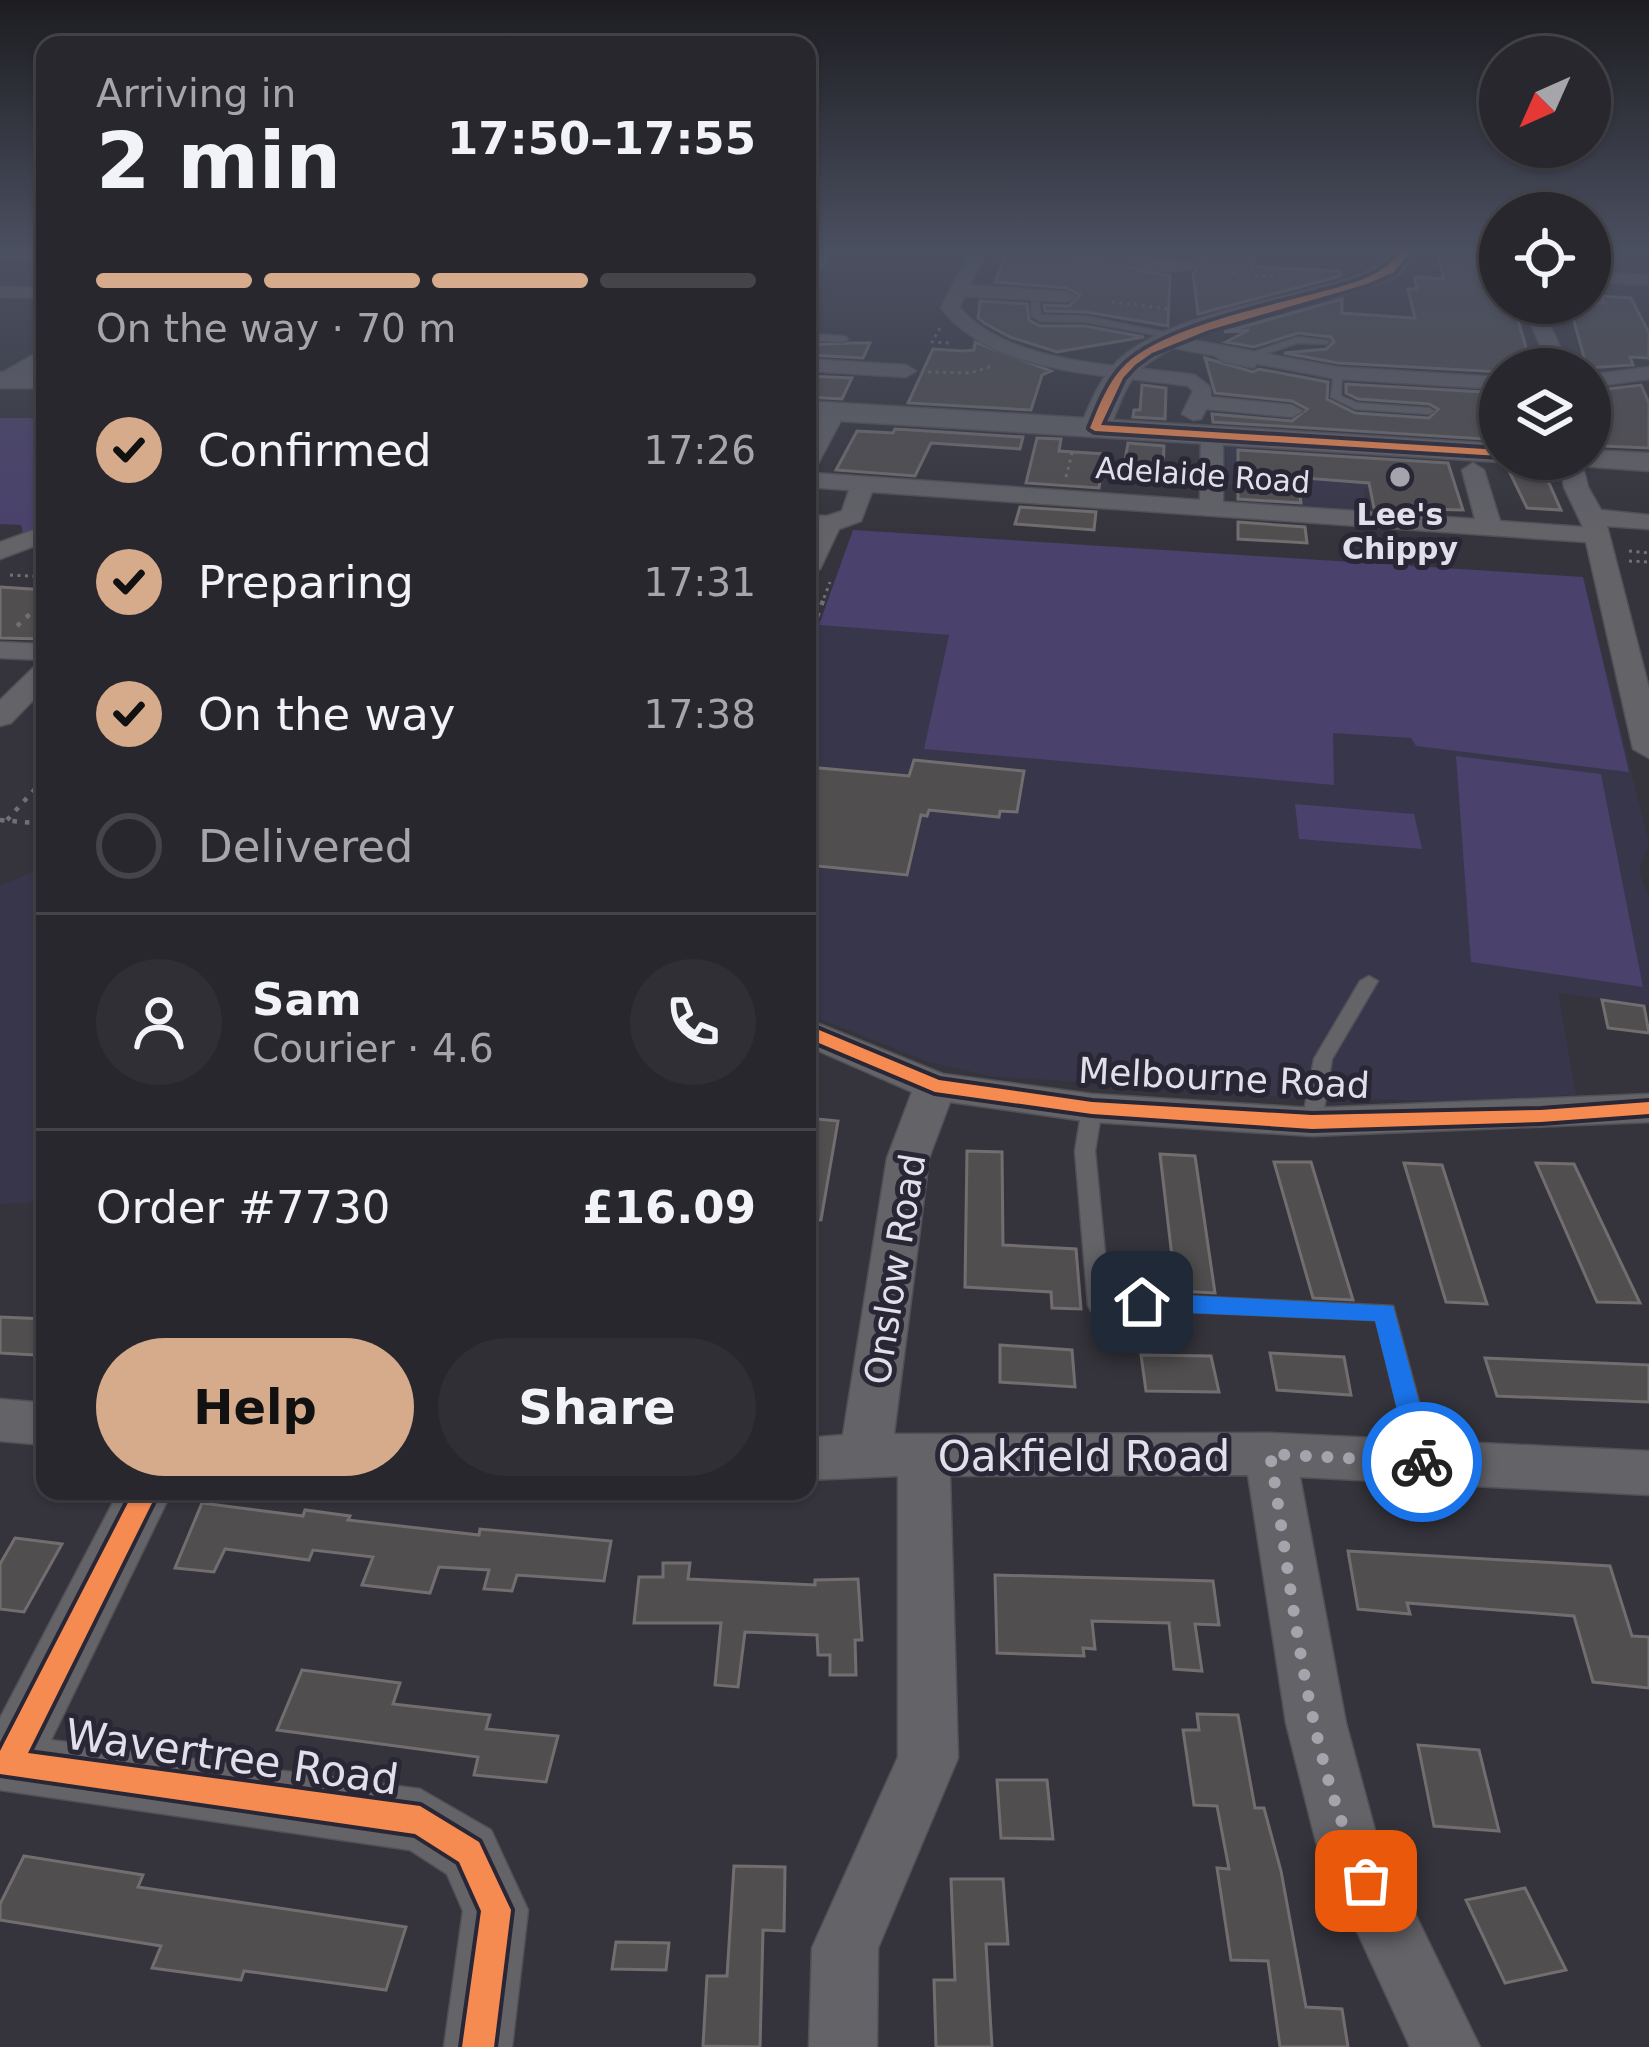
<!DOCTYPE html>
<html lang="en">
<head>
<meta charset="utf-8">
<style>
  :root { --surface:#28272d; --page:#302f35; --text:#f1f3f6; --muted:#a5a5aa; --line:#444449; --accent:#d6ab8b }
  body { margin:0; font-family:"DejaVu Sans",sans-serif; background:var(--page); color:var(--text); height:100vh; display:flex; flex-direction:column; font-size:45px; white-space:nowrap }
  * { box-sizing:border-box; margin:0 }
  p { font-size:39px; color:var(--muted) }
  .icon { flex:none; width:66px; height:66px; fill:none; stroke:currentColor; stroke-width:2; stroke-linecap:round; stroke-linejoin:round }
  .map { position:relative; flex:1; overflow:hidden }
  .panel { position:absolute; left:36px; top:36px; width:780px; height:1464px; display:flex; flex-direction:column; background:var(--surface); border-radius:24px; box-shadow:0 3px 9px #0004,0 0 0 3px var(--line) }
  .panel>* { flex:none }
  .needle { width:78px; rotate:225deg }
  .controls { position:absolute; left:1479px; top:36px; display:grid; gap:24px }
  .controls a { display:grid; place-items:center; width:132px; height:132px; border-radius:50%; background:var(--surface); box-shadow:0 3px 9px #0004,0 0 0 3px var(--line); font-size:60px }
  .pin { position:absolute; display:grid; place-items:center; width:102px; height:102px; color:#fff; margin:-51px; border-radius:24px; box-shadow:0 6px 18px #0006 }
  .courier { position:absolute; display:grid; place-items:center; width:120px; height:120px; margin:-60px; border:9px solid #1a73e8; border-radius:50%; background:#fff; color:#222; box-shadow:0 3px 15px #0007 }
  .summary em { font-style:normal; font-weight:600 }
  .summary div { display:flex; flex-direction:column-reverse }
  .summary { display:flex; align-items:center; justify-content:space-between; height:204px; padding:0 60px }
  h1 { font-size:78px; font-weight:600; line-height:90px }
  .bar { display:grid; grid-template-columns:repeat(4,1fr); gap:18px 12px; align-content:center; height:144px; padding:0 60px }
  .bar i { height:15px; border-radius:9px; background:var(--line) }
  .bar .on { background:var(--accent) }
  .bar p { grid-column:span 4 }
  .line { display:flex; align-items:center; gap:30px; padding:0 60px; border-top:3px solid var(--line) }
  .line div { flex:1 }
  .round { display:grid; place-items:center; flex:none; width:126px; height:126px; border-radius:63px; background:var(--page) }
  ol { padding:0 60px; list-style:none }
  li { display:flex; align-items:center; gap:36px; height:132px }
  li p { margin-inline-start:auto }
  li .icon { padding:12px; border-radius:50%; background:var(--accent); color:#111; stroke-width:4 }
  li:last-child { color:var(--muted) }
  li i { width:66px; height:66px; border:6px solid var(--line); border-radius:50% }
  .cta { display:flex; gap:24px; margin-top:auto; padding:24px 60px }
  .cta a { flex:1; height:138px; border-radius:72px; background:var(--accent); color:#111; font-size:48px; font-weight:600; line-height:138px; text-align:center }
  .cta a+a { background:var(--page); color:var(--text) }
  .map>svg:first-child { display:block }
  .built { fill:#38364a }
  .green { fill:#4a416c }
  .building { fill:#514e4f; stroke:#726e6f; stroke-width:3 }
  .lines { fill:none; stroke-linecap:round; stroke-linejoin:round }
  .lane-casing { stroke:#515057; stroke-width:3 }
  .street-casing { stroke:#515057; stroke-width:3 }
  .secondary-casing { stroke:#515057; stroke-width:3 }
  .path-far1 { stroke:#707076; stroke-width:3; stroke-dasharray:3 4.5; stroke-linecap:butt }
  .path { stroke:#707076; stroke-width:4.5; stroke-dasharray:4.5 8; stroke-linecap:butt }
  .lane { fill:#636368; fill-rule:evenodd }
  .street { fill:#636368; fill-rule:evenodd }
  .secondary { fill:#636368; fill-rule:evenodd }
  .cycleway-casing { stroke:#292635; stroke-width:8 }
  .cycleway { fill:#f68b52; fill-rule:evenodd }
  .route { fill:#1a73e8 }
  .done { stroke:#a5a4ad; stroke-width:12; stroke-dasharray:0 21.6 }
  .poi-dot { fill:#a5a4ad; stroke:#292635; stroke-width:4.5 }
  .labels { text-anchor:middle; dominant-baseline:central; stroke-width:10; stroke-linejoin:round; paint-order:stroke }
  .far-street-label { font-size:30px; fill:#e1e0ea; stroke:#292635 }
  .far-poi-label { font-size:30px; font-weight:bold; fill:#e1e0ea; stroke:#292635 }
  .street-label { font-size:36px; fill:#e1e0ea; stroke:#292635 }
  .near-street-label { font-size:42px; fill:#e1e0ea; stroke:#292635 }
</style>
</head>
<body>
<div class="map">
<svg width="1649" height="2047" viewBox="0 0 1649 2047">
  <rect width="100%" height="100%" fill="#35343c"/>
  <path class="built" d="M1226,445L1260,447L1251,449L1254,460L1412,491L1364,488L1366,512L1246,506L1249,486L1227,485Z
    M853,530L1583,577L1649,843L1639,872L1649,897V1005L1558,993L1576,1095L1449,1101L1299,1098L990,1076L929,1062L807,1014V656Z
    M45,867V1202L0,1204V885Z"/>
  <path class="green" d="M0,418H45V531L24,537L21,525L0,524Z
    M853,530L1583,577L1629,772L1416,746L1411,738L1333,733L1334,785L924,749L949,635L819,625Z
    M1456,756L1601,774L1643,987L1471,962Z
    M1295,804L1414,814L1422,849L1299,839Z"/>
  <path class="building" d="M1008,250H1128L1131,268L1170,276L1168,326L1086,312L1045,311L1044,305L1069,306L1080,295L1067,288L995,282Z
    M1189,250L1256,253L1252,267L1340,271L1341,276L1198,314L1193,273L1203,264Z
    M1441,250H1468L1493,300L1513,303L1530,361L1500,365V372L1338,363L1284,353L1326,349L1334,342L1331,337L1298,333L1254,347L1226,342L1249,330L1224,332L1342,299V313L1415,318L1408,289H1417L1414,277L1444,279L1437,252Z
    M1600,296L1631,298L1649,333V358L1630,357L1633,365L1587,368L1569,303H1604Z
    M980,301L1027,304L1029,320L1040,326H1085L1144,337L1057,352L1010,337L984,323L978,318Z
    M975,342L1051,371L1042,375L1031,410L908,403L933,349L963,351L974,350Z
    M851,343H870L863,358L807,355V345Z
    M1205,358L1253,372L1259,369L1328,382L1327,399L1355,413L1429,418L1438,409L1429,404L1358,399L1346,393V384L1500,393V440L1213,422L1212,414L1292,421L1307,409L1292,401L1215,393Z
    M807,376L852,378L842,399L807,397Z
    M1142,385L1166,388L1165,419L1133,417L1134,410H1140Z
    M1641,385L1649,403V448L1603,446L1590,421V391Z
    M895,429L1023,437L1020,449L931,443L915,476L836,470L857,431L893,433Z
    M1037,438L1061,439L1059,451L1104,454L1099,488L1026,483Z
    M1128,443L1164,446L1163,474L1123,472Z
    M1238,450L1448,463L1463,510L1374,508L1369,483L1305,478V485H1298L1301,503L1238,499Z
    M1510,473L1539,476L1549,483L1561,510L1527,508Z
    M1020,507L1096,512L1094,530L1015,524Z
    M1238,522L1305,527L1307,543L1238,539Z
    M0,587L45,590L44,639L0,638Z
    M914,760L1024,771L1017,812L1000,811L999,817L929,810L927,816L921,815L907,875L807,865V767L909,776Z
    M1602,1000L1644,1006L1649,1033L1608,1028Z
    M807,1118L838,1121L821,1220L807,1219Z
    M967,1151L1002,1152L1003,1245L1076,1249L1081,1309L1052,1308L1051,1292L965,1287Z
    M1160,1154L1195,1156L1215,1293L1176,1291Z
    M1274,1162H1311L1353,1300L1313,1298Z
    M1404,1163L1442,1165L1487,1304L1446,1302Z
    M1536,1163L1574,1164L1640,1303L1597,1302Z
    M0,1317L45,1319V1336L35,1355L0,1353Z
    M1000,1345L1072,1350L1075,1387L1000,1382Z
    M1270,1353L1344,1357L1351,1395L1277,1390Z
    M1141,1355L1211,1356L1219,1392L1146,1391Z
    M1485,1358L1649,1365V1402L1497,1396Z
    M202,1503L303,1516L305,1510L350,1516L348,1520L479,1535L480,1529L611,1541L604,1581L517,1575L512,1591L484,1589L489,1570L439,1567L430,1593L362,1585L373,1557L313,1550L309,1560L225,1549L214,1572L175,1568Z
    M15,1538L62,1544L24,1612L0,1609V1564Z
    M1348,1551L1610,1566L1632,1636L1649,1637V1688L1593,1682L1574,1616L1407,1603L1410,1614L1358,1609Z
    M663,1563H690L688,1579L815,1585V1580L858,1579L862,1640H855L856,1675H830V1655H818L817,1635L745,1632L738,1687L715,1685L721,1623H634L639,1577H663Z
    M995,1575L1213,1581L1219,1625L1195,1624L1202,1671L1174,1669L1169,1623L1092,1621L1095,1649L1083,1648L1084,1656L997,1653Z
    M302,1670L400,1683L393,1704L490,1715L486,1729L558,1736L546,1782L474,1775L478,1757L277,1730Z
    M1197,1714L1238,1715L1255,1808H1264L1281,1871L1306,2007L1342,2009L1348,2047H1280L1268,1961L1231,1960L1217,1868L1229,1869L1217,1806L1194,1805L1183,1730H1199Z
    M1418,1745L1479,1750L1499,1831L1434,1826Z
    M997,1780H1047L1053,1839L1001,1838Z
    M24,1856L143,1875L138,1887L406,1927L386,1990L244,1971L241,1980L152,1968L161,1946L0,1920V1904Z
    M734,1866L785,1867L784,1931L763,1930L760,2047L703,2046L707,1976H727Z
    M951,1879H1003L1008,1944H986L992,2047H936L934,1980H955Z
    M1525,1888L1566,1970L1505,1983L1466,1900Z
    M616,1942L669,1943L666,1970L612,1969Z"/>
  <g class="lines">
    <g class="lane-casing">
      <path id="lane" d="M1493,250H1500V253Z
        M1032,300L1039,302L1041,315L1085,316L1188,337L1184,340L1085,322L1040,321L1031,316Z
        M807,334L844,336L848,339L844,342L807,340Z
        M1297,337L1330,341L1326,344L1298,343L1245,361L1257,363L1254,368L1224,362L1206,350L1213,348L1230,358L1243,360L1242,356Z
        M1334,371L1342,373L1341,396L1357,403L1429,408L1434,411L1429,414L1355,409L1331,397Z
        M1369,976L1378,981L1332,1059L1322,1122L1312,1129L1305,1127L1302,1122L1314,1059L1360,981Z
        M1092,1102L1102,1108L1095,1151L1110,1305L1107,1311L1099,1313L1091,1311L1088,1305L1075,1151L1082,1108Z
        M1142,1294L1393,1306L1435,1462L1431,1469L1423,1472L1415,1469L1411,1462L1376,1320L1142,1310L1134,1308L1131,1302L1134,1296Z"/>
    </g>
    <g class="street-casing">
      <path id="street" d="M0,250H45V260H0Z
        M818,250H834L813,281L807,282V265Z
        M971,250H987L970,285L1067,292L1076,297L1067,302L965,296L959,307C1012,367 1122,364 1195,375L1210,387L1211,397L1292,405L1303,411L1292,417L1206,409L1201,419L1193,420L1182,414L1193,391L1188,386C1110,374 994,376 941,308Z
        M1132,250H1148L1150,259L1190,260L1199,265C1184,274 1148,273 1133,264Z
        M1601,273L1649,275V285L1595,282L1592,278Z
        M0,287L45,288V298L0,297Z
        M1522,303H1540L1570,369H1550Z
        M1171,336L1337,367L1500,377V389L1337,379L1164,346L1161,342Z
        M45,348V363L11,384L0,385V374Z
        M807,359L906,365L916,371L906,377L807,371Z
        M1649,367V379L1590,387V375Z
        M835,405L846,411L813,473L1200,500L1201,436L1212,429L1223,436V502L1475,519L1462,470L1473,463L1484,470L1500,521L1583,527L1564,487L1559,459H1581L1588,487L1601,510L1649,515V529L1607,526L1649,688V758L1633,749L1586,542L872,492L861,521L839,529L820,569L807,577V543L814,530L807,529V515L827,516L842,511L849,490L807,487C807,459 806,418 835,405Z
        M45,526V542L0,559V542Z
        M0,642L45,644V660L0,658Z
        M45,663V688L11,723L0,726V700L35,666Z
        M807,1019L943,1074L1092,1094L1312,1108L1649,1094V1122L1312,1136L1092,1122L950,1102L929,1158L894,1434L1270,1433L1649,1451V1495L1300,1477L1346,1723L1376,1834L1480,2047H1410L1316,1842L1286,1723L1248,1475L950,1476L958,1758L878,1948L877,2047H809L812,1948L898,1757V1476L807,1480V1438L843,1435L887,1158L912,1092L807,1046Z
        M0,1399L45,1403V1445L0,1441Z
        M119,1491H172L51,1740L420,1789L491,1830L528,1910L512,2047H444L463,1911L447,1874L410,1850L0,1790V1718Z"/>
    </g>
    <g class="secondary-casing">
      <path id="secondary" d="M1395,250H1418L1399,275C1328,307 1193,320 1139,371C1126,384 1120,403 1113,420L1500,444V459L1511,460L1500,462L807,419V401L1084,418C1093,396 1104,372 1123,356C1173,317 1254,305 1314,288C1344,280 1375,275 1395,250Z
        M0,372H45V388H0Z
        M1590,450L1649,453V471L1579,466L1574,459H1590Z"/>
    </g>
    <path class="path-far1" d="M997,259L1116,264
      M1210,272L1280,277
      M1112,302L1171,309
      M940,328L932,342L950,343
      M928,372L971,373L992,366
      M1066,477L1073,449
      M1629,551L1649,553
      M1629,561L1649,562
      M10,575L45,577
      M824,598L830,582"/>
    <path class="path" d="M807,620H816L825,595
      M17,626L45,600
      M807,645L816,620
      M0,820L45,824
      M7,820L45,778"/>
    <use href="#lane" class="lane"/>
    <use href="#street" class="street"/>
    <use href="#secondary" class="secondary"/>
    <g class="cycleway-casing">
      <path id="cycleway" d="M1403,250H1411L1394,272L1367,284L1209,330L1152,353L1135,365L1123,378L1101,425L1500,450V456L1095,431L1090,428C1099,406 1108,381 1126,364C1165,327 1270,306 1324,291C1357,282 1381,277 1403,250Z
        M807,1025L939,1080L1092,1102L1312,1115L1541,1110L1649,1102V1114L1541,1122L1312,1129L1092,1114L935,1092L807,1038Z
        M134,1491H158L28,1753L420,1806L479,1842L511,1910L494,2047H462L481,1911L459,1862L415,1834L0,1774V1751Z"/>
    </g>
    <use href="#cycleway" class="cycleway"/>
  </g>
  <linearGradient id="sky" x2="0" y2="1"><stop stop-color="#1d1d21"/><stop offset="0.47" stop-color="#4b5061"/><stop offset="1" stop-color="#4b5061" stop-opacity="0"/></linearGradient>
  <rect width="1649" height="536" fill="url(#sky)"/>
  <path class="route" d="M1142,1293L1393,1306L1435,1462L1432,1469H1413L1410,1462L1375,1321L1142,1311L1130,1302Z"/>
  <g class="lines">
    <path class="done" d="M1366,1881C1304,1751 1294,1595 1270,1454L1422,1462"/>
  </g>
  <circle class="poi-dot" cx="1400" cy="477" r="12"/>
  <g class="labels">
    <g class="far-street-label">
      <text transform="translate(1203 475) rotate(4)">Adelaide Road</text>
    </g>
    <g class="far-poi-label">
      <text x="1400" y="514">Lee's<tspan x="1400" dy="34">Chippy</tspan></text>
    </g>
    <g class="street-label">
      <text transform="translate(1224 1078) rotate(3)">Melbourne Road</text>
      <text transform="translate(895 1269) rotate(-81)">Onslow Road</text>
    </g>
    <g class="near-street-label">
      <text x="1084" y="1456">Oakfield Road</text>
      <text transform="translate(232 1757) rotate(8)">Wavertree Road</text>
    </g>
  </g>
</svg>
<div class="controls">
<a><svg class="needle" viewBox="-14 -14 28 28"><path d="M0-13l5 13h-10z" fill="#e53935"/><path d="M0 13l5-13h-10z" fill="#a5a5aa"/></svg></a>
<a><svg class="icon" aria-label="locate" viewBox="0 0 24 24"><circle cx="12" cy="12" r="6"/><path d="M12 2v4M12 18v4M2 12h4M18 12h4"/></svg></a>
<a><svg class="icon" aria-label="layers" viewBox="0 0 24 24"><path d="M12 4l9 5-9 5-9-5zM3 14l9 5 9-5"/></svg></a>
</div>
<div class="pin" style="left:1366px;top:1881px;background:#ea580c"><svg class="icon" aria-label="bag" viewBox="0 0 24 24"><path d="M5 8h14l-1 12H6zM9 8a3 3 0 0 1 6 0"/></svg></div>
<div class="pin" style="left:1142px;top:1302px;background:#1f2937"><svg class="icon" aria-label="home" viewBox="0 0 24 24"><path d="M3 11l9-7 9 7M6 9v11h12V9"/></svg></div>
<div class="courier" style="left:1422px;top:1462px"><svg class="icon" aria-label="bike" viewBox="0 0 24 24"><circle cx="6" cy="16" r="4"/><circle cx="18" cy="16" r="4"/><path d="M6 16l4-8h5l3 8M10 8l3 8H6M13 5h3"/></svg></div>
<section class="panel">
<div class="summary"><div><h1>2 min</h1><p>Arriving in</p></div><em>17:50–17:55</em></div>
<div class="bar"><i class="on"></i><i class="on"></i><i class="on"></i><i></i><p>On the way · 70 m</p></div>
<ol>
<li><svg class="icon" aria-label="check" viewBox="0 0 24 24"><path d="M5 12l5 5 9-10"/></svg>Confirmed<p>17:26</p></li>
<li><svg class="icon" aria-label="check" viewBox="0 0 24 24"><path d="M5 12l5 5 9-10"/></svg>Preparing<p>17:31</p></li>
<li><svg class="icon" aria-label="check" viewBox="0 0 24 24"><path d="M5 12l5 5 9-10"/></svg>On the way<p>17:38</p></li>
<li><i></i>Delivered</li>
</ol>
<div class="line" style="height:216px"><a class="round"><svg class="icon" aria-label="person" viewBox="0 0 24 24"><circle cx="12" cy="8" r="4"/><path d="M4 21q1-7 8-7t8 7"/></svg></a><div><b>Sam</b><p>Courier · 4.6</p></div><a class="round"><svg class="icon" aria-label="phone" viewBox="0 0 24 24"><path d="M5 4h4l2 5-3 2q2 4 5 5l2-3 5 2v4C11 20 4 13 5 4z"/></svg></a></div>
<div class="line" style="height:156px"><div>Order #7730</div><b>£16.09</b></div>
<div class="cta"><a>Help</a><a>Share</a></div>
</section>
</div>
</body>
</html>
